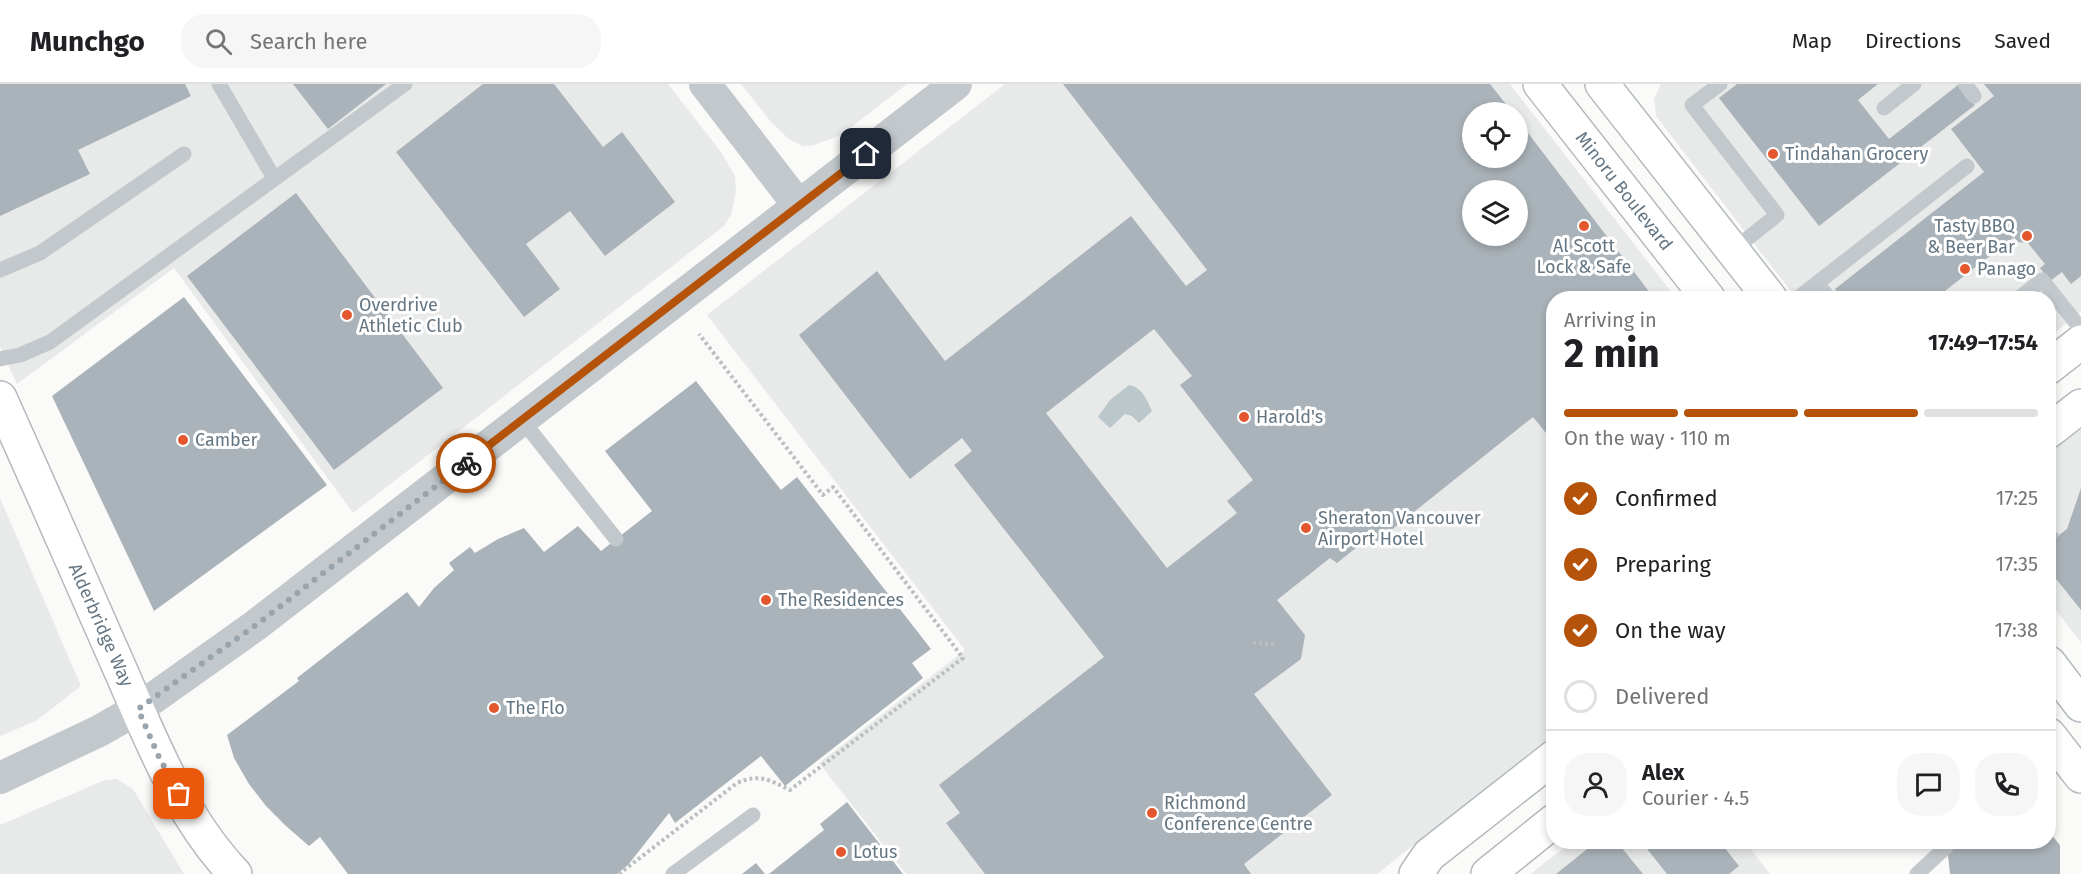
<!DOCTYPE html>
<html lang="en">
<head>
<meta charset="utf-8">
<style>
  :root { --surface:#fff; --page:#f6f6f6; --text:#202124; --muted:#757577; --line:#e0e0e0; --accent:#b45309 }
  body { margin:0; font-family:"Fira Sans",sans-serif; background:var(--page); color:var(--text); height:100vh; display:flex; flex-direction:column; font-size:22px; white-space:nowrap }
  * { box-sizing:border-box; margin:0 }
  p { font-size:20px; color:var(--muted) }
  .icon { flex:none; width:33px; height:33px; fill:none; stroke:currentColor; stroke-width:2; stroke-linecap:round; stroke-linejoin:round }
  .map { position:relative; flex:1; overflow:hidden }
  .sheet { position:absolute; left:1546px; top:207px; width:510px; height:558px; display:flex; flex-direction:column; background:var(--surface); border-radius:24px; box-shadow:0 3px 9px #0003 }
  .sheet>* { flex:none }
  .buttons { position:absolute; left:1462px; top:18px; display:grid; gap:12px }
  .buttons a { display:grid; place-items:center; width:66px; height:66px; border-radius:50%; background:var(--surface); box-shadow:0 3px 9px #0003; font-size:30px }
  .pin { position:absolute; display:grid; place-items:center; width:51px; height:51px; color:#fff; margin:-26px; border-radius:12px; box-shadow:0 3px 9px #0006 }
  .courier { position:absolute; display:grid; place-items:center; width:60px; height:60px; margin:-30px; border:4px solid #b45309; border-radius:50%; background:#fff; color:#222; box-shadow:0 2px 8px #0007 }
  .headline em { font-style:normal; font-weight:700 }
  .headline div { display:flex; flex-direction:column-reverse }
  .headline { display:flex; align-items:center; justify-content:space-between; height:102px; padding:0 18px }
  h1 { font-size:39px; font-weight:700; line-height:45px }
  .bar { display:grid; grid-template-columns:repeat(4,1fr); gap:9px 6px; align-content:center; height:72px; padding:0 18px }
  .bar i { height:8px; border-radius:4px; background:var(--line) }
  .bar .on { background:var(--accent) }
  .bar p { grid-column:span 4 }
  .line { display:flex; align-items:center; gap:15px; padding:0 18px; border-top:2px solid var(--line) }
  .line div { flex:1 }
  .round { display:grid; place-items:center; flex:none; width:63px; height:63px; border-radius:24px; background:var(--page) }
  ol { padding:0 18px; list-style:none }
  li { display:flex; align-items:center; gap:18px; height:66px }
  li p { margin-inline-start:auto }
  li .icon { padding:6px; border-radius:50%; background:var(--accent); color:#fff; stroke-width:4 }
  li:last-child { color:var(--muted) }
  li i { width:33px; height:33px; border:3px solid var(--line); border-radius:50% }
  header { display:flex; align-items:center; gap:36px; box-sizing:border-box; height:84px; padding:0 30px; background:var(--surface); border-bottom:2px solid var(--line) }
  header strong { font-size:28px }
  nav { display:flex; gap:33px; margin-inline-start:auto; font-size:21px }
  .search { width:420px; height:54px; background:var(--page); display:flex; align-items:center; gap:15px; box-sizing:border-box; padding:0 21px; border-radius:24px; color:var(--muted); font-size:22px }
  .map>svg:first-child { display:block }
  .built { fill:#e8e9e9; fill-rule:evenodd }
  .water { fill:#bbc7cb }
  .building { fill:#aab3b9; fill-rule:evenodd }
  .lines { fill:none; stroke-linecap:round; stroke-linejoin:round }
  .secondary-casing { stroke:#b3babf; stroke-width:36 }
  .path { stroke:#bbbfc2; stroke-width:4; stroke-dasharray:3 3; stroke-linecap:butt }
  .lane { stroke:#c3c8cc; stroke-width:15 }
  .street { stroke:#c3c8cc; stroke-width:32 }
  .secondary { stroke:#fff; stroke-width:33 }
  .done { stroke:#99a4ac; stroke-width:6; stroke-dasharray:0 10.8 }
  .route { stroke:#b45309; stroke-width:8 }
  .poi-dot { fill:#e4572e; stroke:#fff; stroke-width:2 }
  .labels { text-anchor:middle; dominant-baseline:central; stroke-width:6; stroke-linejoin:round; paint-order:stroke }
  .poi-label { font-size:18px; fill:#657683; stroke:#fff; text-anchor:start }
  .street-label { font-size:18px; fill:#657683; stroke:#fff }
</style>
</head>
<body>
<header>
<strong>Munchgo</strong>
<div class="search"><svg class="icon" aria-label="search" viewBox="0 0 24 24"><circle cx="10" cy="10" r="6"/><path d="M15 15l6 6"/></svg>Search here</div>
<nav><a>Map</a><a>Directions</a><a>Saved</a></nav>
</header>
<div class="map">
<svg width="2081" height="790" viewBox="0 0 2081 790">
  <rect width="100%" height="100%" fill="#fafaf8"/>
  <path class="built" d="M0,0H668L721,68L735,92L736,107L731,131L724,142L353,429L174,184L17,300L0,263Z
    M741,0H907L841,51L814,61L803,62L790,56L772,39Z
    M1005,0H1510L1676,214H1554V650L1377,790H906L819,679L965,566L707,231ZM1473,28H1518V74H1473ZM1473,106H1518V152H1473Z
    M1661,0H2081V228L2049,253V214H1796L1656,32L1654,15Z
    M2081,342V559L2049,517V367Z
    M0,414L81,602L36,637L0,652Z
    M117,695L133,705L184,790H0V741L105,696Z
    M1572,758H1745L1770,790H1530Z"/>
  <path class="water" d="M1129,301C1142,303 1147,316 1152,327L1139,339L1132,332L1125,330L1110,344L1098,333L1110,316Z"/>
  <path class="building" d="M0,0H185L191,12L78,66L90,90L0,132Z
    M293,0H386L328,45Z
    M483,0H554L603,63L622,48L675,118L605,172L570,127L526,160L560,205L524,233L396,68Z
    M1063,0H1490L1512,28H1473V74H1518V36L1654,214H1554V359L1533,333L1370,463L1362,459L1337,479L1330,474L1277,516L1305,551L1301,575L1254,610L1332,711L1244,780L1251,790H985L946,739L960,729L939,701L1104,573L954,381L972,367L962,354L910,395L799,251L877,187L945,277L1131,132L1186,202L1207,186ZM1473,106H1518V152H1473ZM1154,245L1192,292L1180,301L1253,396L1227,417L1237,429L1167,484L1046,329Z
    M1737,0H1878L1858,16L1889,55L1958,1L1975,21L1819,142L1719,14Z
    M1984,0H2081V192L2071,200L2062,188L2050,197L2040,184L2045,180L2028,159L2018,158L2014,153L1936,214H1842L1835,205L1984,88L1951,45L1994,12Z
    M296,109L443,304L334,386L187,192Z
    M184,213L327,401L154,527L52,312Z
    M696,297L781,406L797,393L931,565L912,579L923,594L785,702L761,672L675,739L669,729L628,781L617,790H348L320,753L309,762L286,742L266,722L249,700L234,674L227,651L299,597L297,594L407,508L419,523L434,504L454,486L449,479L470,463L475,469L498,455L524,444L544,468L578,442L601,467L652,427L605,367Z
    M2081,404V526L2049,486V459L2067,445Z
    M847,718L903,790H769L824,746L820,740Z
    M2049,748L2060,761V790H1950L1947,762L1952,758H2049Z
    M1596,758H1617L1643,790H1556Z
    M1647,758H1720L1739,782L1729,790H1667L1644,761Z
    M756,779L765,790H742Z"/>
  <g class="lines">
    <g class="secondary-casing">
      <path id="secondary" d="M1540,0L1708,214
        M1602,0L1770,214
        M2049,283L2081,258
        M0,314C39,401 78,489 116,576C149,650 178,730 235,790
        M2049,347L2081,322
        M2049,579L2081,621
        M2049,651L2081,692
        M1416,790L1429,771L1554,673
        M1488,790L1554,737"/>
    </g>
    <path class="path" d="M2049,450L2059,451
      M1253,559L1276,560
      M619,790L737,699C760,689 769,696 790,706L963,574L833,403L823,411L699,250"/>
    <path class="lane" d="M219,0L274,94
      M1720,0L1692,21L1777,131L1733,166
      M1965,0L1974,12
      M1884,24L1914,0
      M0,186L40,169L184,70
      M1817,200L1829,214
      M1798,214L1967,82
      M2019,214L2042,196L2081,245
      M0,275L20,271L50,258L405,0
      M522,336L616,455
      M673,790L753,731
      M1917,790L1945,764L1949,758"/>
    <path class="street" d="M705,0L799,122
      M0,694L99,647L138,625L256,541L956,0"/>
    <use href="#secondary" class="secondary"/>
  </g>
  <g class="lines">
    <path class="done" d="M179,710L158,671L138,625L256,541L466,379"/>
    <path class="route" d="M466,379L866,70"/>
  </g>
  <g class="poi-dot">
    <circle cx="1773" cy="70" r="6"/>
    <circle cx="1584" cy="142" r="6"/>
    <circle cx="2027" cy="152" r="6"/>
    <circle cx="1965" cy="185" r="6"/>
    <circle cx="347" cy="231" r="6"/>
    <circle cx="1244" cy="333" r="6"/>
    <circle cx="183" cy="356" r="6"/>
    <circle cx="1306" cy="444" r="6"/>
    <circle cx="766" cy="516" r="6"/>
    <circle cx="494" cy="624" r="6"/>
    <circle cx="1152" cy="729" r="6"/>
    <circle cx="841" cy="768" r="6"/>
  </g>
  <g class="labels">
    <g class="poi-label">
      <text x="1785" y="70">Tindahan Grocery</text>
      <text x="2015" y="142" text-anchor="end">Tasty BBQ<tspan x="2015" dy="21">&amp; Beer Bar</tspan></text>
      <text x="1584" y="162" text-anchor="middle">Al Scott<tspan x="1584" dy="21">Lock &amp; Safe</tspan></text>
      <text x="1977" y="185">Panago</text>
      <text x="359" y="221">Overdrive<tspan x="359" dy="21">Athletic Club</tspan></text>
      <text x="1256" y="333">Harold's</text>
      <text x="195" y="356">Camber</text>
      <text x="1318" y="434">Sheraton Vancouver<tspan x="1318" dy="21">Airport Hotel</tspan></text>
      <text x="778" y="516">The Residences</text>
      <text x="506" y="624">The Flo</text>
      <text x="1164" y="719">Richmond<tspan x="1164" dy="21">Conference Centre</tspan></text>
      <text x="853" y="768">Lotus</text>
    </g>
    <g class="street-label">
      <text transform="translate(1624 107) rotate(52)">Minoru Boulevard</text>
      <text transform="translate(101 541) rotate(66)">Alderbridge Way</text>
    </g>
  </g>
</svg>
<div class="buttons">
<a><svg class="icon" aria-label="locate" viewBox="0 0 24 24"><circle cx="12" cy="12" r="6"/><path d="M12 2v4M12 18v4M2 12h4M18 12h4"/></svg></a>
<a><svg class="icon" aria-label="layers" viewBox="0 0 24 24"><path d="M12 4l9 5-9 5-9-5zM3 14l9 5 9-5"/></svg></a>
</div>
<div class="pin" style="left:179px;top:710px;background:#ea580c"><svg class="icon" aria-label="bag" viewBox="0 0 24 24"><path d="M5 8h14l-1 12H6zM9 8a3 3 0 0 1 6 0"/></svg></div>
<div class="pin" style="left:866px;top:70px;background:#1f2937"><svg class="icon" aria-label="home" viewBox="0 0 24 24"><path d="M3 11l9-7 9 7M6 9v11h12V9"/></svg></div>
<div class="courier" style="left:466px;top:379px"><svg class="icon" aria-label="bike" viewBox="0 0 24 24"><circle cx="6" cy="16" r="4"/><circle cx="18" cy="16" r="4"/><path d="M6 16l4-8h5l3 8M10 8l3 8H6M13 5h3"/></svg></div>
<section class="sheet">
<div class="headline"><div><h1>2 min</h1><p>Arriving in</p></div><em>17:49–17:54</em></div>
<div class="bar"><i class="on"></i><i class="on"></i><i class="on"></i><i></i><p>On the way · 110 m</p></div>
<ol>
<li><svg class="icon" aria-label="check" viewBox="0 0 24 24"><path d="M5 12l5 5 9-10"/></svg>Confirmed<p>17:25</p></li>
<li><svg class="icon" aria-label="check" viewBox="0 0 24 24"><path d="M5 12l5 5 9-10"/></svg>Preparing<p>17:35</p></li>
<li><svg class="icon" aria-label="check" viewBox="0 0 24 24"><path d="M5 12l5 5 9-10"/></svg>On the way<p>17:38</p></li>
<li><i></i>Delivered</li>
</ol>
<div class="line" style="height:108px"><a class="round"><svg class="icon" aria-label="person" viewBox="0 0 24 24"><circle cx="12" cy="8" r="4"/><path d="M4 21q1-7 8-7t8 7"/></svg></a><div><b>Alex</b><p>Courier · 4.5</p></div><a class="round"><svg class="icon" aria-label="chat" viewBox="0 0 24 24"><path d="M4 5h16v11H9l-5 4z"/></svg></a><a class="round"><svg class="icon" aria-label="phone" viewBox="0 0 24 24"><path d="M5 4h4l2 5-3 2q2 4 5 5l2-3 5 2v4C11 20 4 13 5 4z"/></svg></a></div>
</section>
</div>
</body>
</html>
